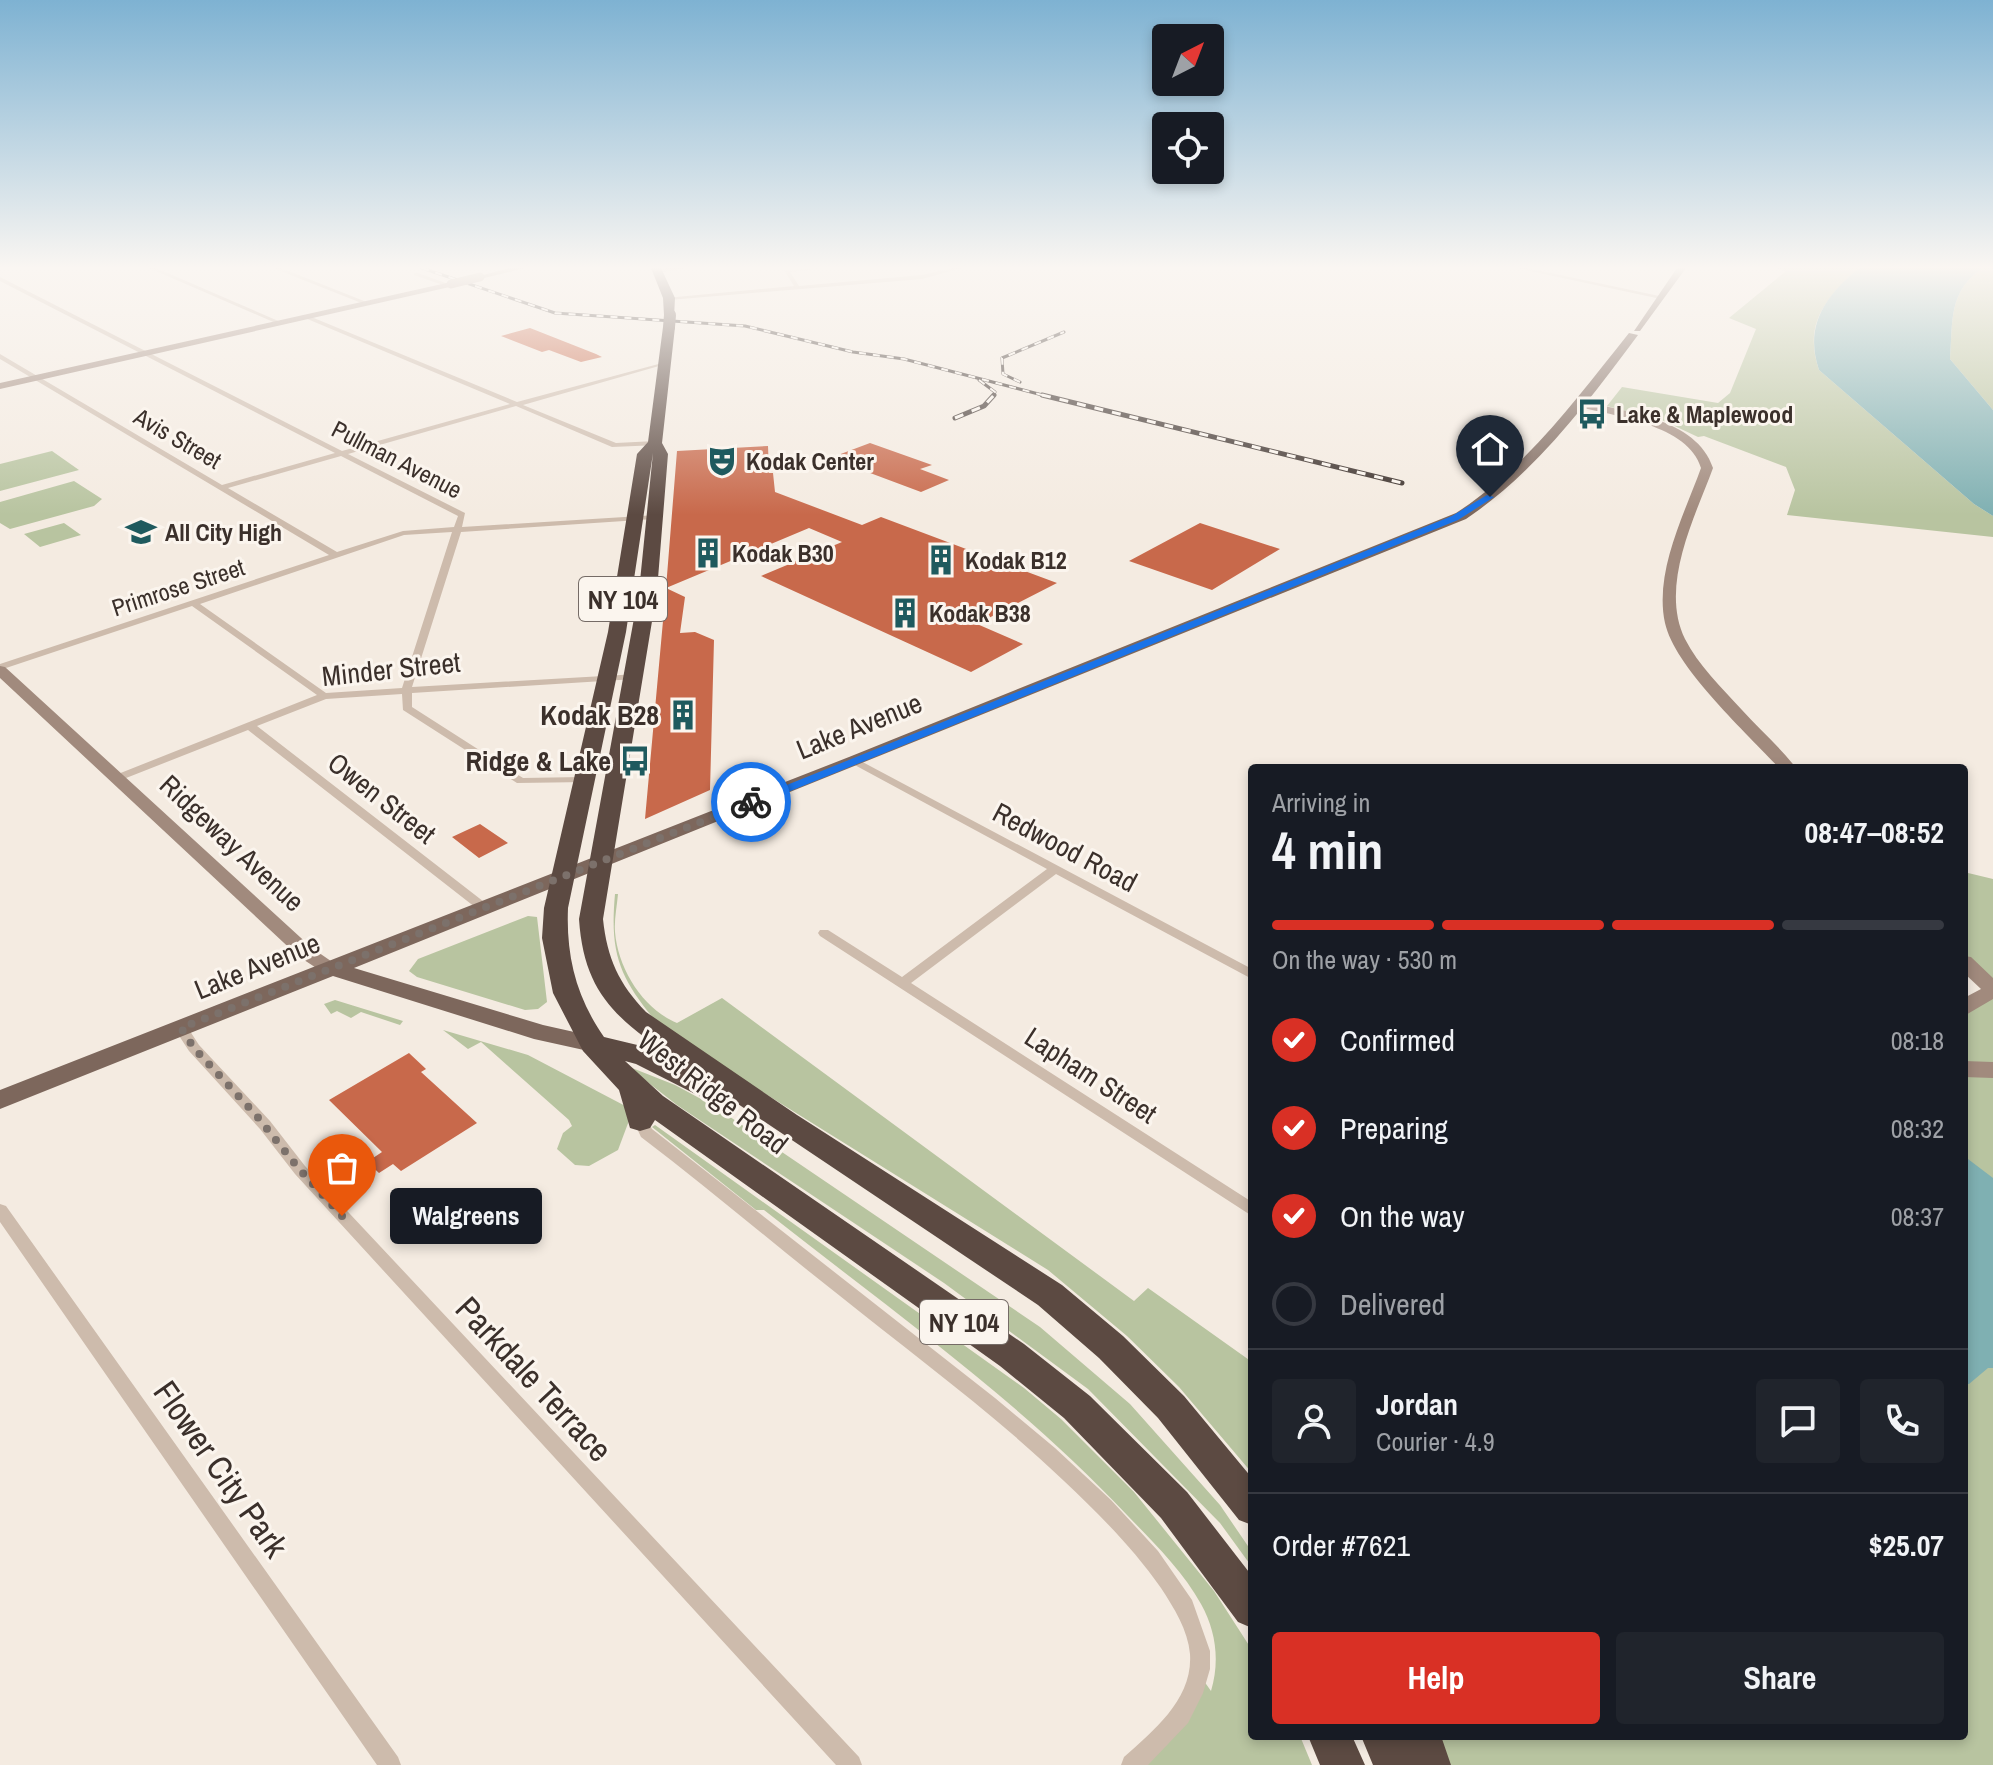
<!DOCTYPE html>
<html lang="en">
<head>
<meta charset="utf-8">
<style>
  :root { --surface:#171b24; --page:#20242c; --text:#f1f3f6; --muted:#9ea1a6; --line:#363941; --accent:#d93025 }
  body { margin:0; font-family:"Archivo Narrow",sans-serif; background:var(--page); color:var(--text); height:100vh; display:flex; flex-direction:column; font-size:30px; white-space:nowrap }
  * { box-sizing:border-box; margin:0 }
  p { font-size:26px; color:var(--muted) }
  .icon { flex:none; width:44px; height:44px; fill:none; stroke:currentColor; stroke-width:2; stroke-linecap:round; stroke-linejoin:round }
  .map { position:relative; flex:1; overflow:hidden }
  .side { position:absolute; left:1248px; top:764px; width:720px; height:976px; display:flex; flex-direction:column; background:var(--surface); border-radius:8px; box-shadow:0 4px 12px #0003 }
  .side>* { flex:none }
  .needle { width:52px; rotate:42deg }
  .controls { position:absolute; left:1152px; top:24px; display:grid; gap:16px }
  .controls a { display:grid; place-items:center; width:72px; height:72px; border-radius:8px; background:var(--surface); box-shadow:0 4px 12px #0003; font-size:40px }
  .pin { position:absolute; display:grid; place-items:center; width:68px; height:68px; color:#fff; margin:-82px -34px; border-radius:50% 50% 50% 0; rotate:-45deg; box-shadow:0 0 8px #0007 }
  .pin .icon { rotate:45deg }
  .courier { position:absolute; display:grid; place-items:center; width:80px; height:80px; margin:-40px; border:6px solid #1a73e8; border-radius:50%; background:#fff; color:#222; box-shadow:0 2px 10px #0007 }
  .bubble { position:absolute; height:56px; border-radius:8px; background:var(--surface); box-shadow:0 4px 12px #0003; font-size:26px; font-weight:700; line-height:56px; text-align:center }
  .headline em { font-style:normal; font-weight:700 }
  .headline div { display:flex; flex-direction:column-reverse }
  .headline { display:flex; align-items:center; justify-content:space-between; height:136px; padding:0 24px }
  h1 { font-size:52px; font-weight:700; line-height:60px }
  .bar { display:grid; grid-template-columns:repeat(4,1fr); gap:12px 8px; align-content:center; height:96px; padding:0 24px }
  .bar i { height:10px; border-radius:6px; background:var(--line) }
  .bar .current { background:var(--accent) }
  .bar p { grid-column:span 4 }
  .line { display:flex; align-items:center; gap:20px; padding:0 24px; border-top:2px solid var(--line) }
  .line div { flex:1 }
  .round { display:grid; place-items:center; flex:none; width:84px; height:84px; border-radius:8px; background:var(--page) }
  ol { padding:0 24px; list-style:none }
  li { display:flex; align-items:center; gap:24px; height:88px }
  li p { margin-inline-start:auto }
  li .icon { padding:8px; border-radius:50%; background:var(--accent); color:#fff; stroke-width:4 }
  li:last-child { color:var(--muted) }
  li i { width:44px; height:44px; border:4px solid var(--line); border-radius:50% }
  .cta { display:flex; gap:16px; margin-top:auto; padding:16px 24px }
  .cta a { flex:1; height:92px; border-radius:8px; background:var(--accent); color:#fff; font-size:32px; font-weight:700; line-height:92px; text-align:center }
  .cta a+a { background:var(--page); color:var(--text) }
  .map>svg:first-child { display:block }
  .green { fill:#b8c4a0 }
  .water { fill:#7fb0b2 }
  .building { fill:#c8694b }
  .lines { fill:none; stroke-linecap:round; stroke-linejoin:round }
  .street { fill:#cdbbac; fill-rule:evenodd }
  .secondary { fill:#a18a7d; fill-rule:evenodd }
  .primary { fill:#7d675c; fill-rule:evenodd }
  .highway { fill:#5c4a42; fill-rule:evenodd }
  .rail-far1-casing { stroke:#3b302b; stroke-width:3 }
  .rail-casing { stroke:#3b302b; stroke-width:5 }
  .rail-far1 { stroke:#fbf5ee; stroke-width:2; stroke-dasharray:7; stroke-linecap:butt }
  .rail { stroke:#fbf5ee; stroke-width:3; stroke-dasharray:9; stroke-linecap:butt }
  .secondary-bridge { stroke:#a18a7d; stroke-width:9 }
  .highway-bridge { stroke:#5c4a42; stroke-width:12 }
  .route { fill:#1a73e8 }
  .done { stroke:#7c716b; stroke-width:8; stroke-dasharray:0 14.4 }
  .labels { text-anchor:middle; dominant-baseline:central; stroke-width:6; stroke-linejoin:round; paint-order:stroke }
  .far-poi-label { font-size:24px; font-weight:bold; fill:#3b302b; stroke:#fbf5ee; text-anchor:start }
  .far-street-label { font-size:24px; fill:#3b302b; stroke:#fbf5ee }
  .shield { fill:#fbf5ee; stroke:#756b66; stroke-width:2 }
  .shield-label { font-size:26px; font-weight:bold; fill:#3b302b }
  .street-label { font-size:28px; fill:#3b302b; stroke:#fbf5ee }
  .poi-label { font-size:28px; font-weight:bold; fill:#3b302b; stroke:#fbf5ee; text-anchor:end }
  .near-street-label { font-size:34px; fill:#3b302b; stroke:#fbf5ee }
</style>
</head>
<body>
<div class="map">
<svg width="1993" height="1765" viewBox="0 0 1993 1765">
  <rect width="100%" height="100%" fill="#f4ebe1"/>
  <path class="green" d="M1775,268H1859C1826,298 1803,323 1819,370L1974,504L1993,516V537L1787,515L1795,490L1786,467L1704,436L1698,437L1664,421L1607,406L1622,387L1718,403L1730,393L1756,329L1729,318L1786,271Z
    M1983,268H1993V410L1950,359C1953,321 1948,291 1983,268Z
    M52,451L79,470L0,491V464Z
    M74,481L102,499L94,506L10,529L0,523V502Z
    M64,523L81,535L40,547L24,534Z
    M1964,872L1993,879V989L1964,962Z
    M615,894H618C617,906 614,920 615,932C618,969 643,1009 677,1023L722,998L1134,1301L1148,1288L1252,1362V1473L1179,1387L1127,1336L1048,1270L663,1030C622,981 609,959 615,894Z
    M528,916L537,917L547,1002L538,1009L525,1010L417,977L409,971L418,959Z
    M1993,992V1765H1430L1420,1736H1964V1009Z
    M335,1000L403,1021L400,1025L361,1012L351,1018L337,1011L331,1014L324,1004Z
    M443,1030L528,1055L633,1110L618,1150L589,1166L575,1165L557,1149L563,1133L572,1126L569,1120L481,1042L468,1049Z
    M627,1066L675,1085L714,1106L1040,1327L1130,1404L1220,1505L1252,1552V1567L1220,1523L1088,1389L944,1283L677,1105Z
    M655,1125L1024,1388L1061,1419L1134,1492L1214,1591L1252,1650V1736H1300L1312,1765H1132L1199,1674L1211,1691C1220,1661 1216,1631 1201,1604C1183,1571 1153,1542 1127,1515C1019,1400 888,1308 764,1210H756L652,1127Z"/>
  <path class="water" d="M1859,268H1983C1948,291 1953,321 1950,359L1993,410V516L1974,504L1819,370C1804,326 1825,296 1859,268Z
    M1964,1156L1993,1178V1368H1988L1969,1384H1964Z"/>
  <path class="building" d="M530,328L596,354L602,357L581,362L549,350L542,352L501,336Z
    M870,443L932,465L920,469L949,480L921,492L830,458Z
    M768,446L769,473H773L775,492L862,525L881,517L1057,583L977,624L1023,644L971,672L761,576L842,542L809,528L666,588L677,451Z
    M1200,523L1280,549L1212,590L1129,561Z
    M666,588L685,597L680,633L695,632L714,640L710,790L645,819Z
    M480,824L508,843L479,858L452,837Z
    M409,1053L426,1069L421,1072L477,1123L401,1171L393,1164L379,1173L367,1162L382,1152L329,1100Z"/>
  <g class="lines">
    <path class="street" d="M149,268H156L283,323L278,324Z
      M273,268H281L369,303L364,304Z
      M668,268H689L657,273L654,271Z
      M826,268L790,272L799,286L922,275L952,268H962L922,279L669,300L666,298L794,286L784,270Z
      M1516,268H1527L1664,297L1661,299Z
      M414,273H418L451,285L446,286L414,275Z
      M0,277L342,451L510,404L305,318V316H309L517,402L666,362V364L523,405L616,443L655,441L659,443L658,445L612,447L516,406L348,454L465,513L462,527L657,515V519H654L461,532L412,687L638,674L640,676L635,679L412,693V707L523,778L583,777L588,780L587,782L517,783L403,710L402,694L326,699L257,726L488,905L490,908L488,911H480L248,730L121,780H113L112,778L113,776L317,695L192,606L0,670V664L329,555L0,359V354L222,485L335,453L0,281ZM341,456L458,516L454,527L403,531L337,552L228,488ZM452,532L402,688L326,693L200,604L404,535Z
      M855,758L1252,969V979L1056,874L911,983L1252,1202V1216L820,936L818,933L820,930H828L902,977L1047,869L851,763L850,761Z
      M181,1023L186,1025L199,1045L270,1121L305,1166L859,1757L862,1765H836L295,1174L260,1129L189,1051L174,1028L176,1025Z
      M640,1115L645,1116L652,1129L995,1398L1055,1448L1111,1500L1158,1551L1192,1600L1210,1651V1669L1203,1693L1188,1723L1148,1765H1121L1124,1757C1154,1730 1193,1699 1190,1654C1188,1630 1174,1608 1161,1588C1133,1548 1099,1514 1064,1481C992,1412 912,1354 835,1292C770,1241 707,1187 641,1137L633,1120L635,1116Z
      M0,1204L6,1206L398,1757L401,1765H377L0,1222Z"/>
    <path class="secondary" d="M509,268H525L480,279L476,277Z
      M451,282L454,286L0,389V383Z
      M1579,401C1623,411 1697,418 1713,468C1695,517 1659,586 1685,639C1698,665 1722,688 1742,710C1759,729 1780,747 1796,768H1779C1747,733 1675,668 1665,623C1654,572 1684,515 1701,468C1689,425 1614,416 1575,406V402Z
      M0,666L5,667L312,948L341,968L338,973H324L298,956L0,678Z
      M1964,956L1971,957L1993,978V999L1964,1016V998L1981,989L1964,973Z
      M1964,1061L1993,1062V1078L1964,1077Z"/>
    <path class="primary" d="M1677,268H1686L1640,331H1634Z
      M1629,333L1638,335C1588,402 1536,472 1466,519L354,968L543,1025L601,1038L604,1044L601,1050L593,1052L534,1039L333,976L0,1109V1090L849,757L1456,513C1527,467 1577,398 1629,333Z"/>
    <path class="highway" d="M651,268H661L675,298L674,317L664,315L663,298Z
      M669,323L675,327L662,443L668,454L657,591L603,919C607,958 619,984 646,1012L797,1115L1062,1285L1123,1336L1184,1396L1252,1478V1525L1239,1520L1158,1418L1099,1358L1038,1305L738,1104L727,1109L717,1105L636,1064L625,1061L663,1096L1024,1344L1090,1396L1187,1492L1252,1576V1628L1238,1622L1161,1518L1064,1418L1000,1366L655,1120L650,1128L640,1131L630,1128L619,1090L583,1051L553,993L542,938L544,908L608,632L637,454L648,442L663,327ZM653,453L639,591L579,919C584,994 617,1019 675,1059L654,1049L604,1037C576,997 566,956 568,908L626,632Z
      M1308,1736H1352L1365,1765H1320Z
      M1361,1736H1441L1451,1765H1373Z"/>
    <g class="rail-far1-casing">
      <path id="rail-far1" d="M422,268L555,313L745,326L853,352L904,359L1050,397
        M979,380L995,392L993,397
        M1020,382L1003,374L1002,358L1064,332"/>
    </g>
    <g class="rail-casing">
      <path id="rail" d="M1042,395L1402,483
        M955,418L984,406L994,395"/>
    </g>
    <use href="#rail-far1" class="rail-far1"/>
    <use href="#rail" class="rail"/>
    <path class="secondary-bridge" d="M451,284L480,277"/>
    <path class="highway-bridge" d="M669,327L670,315"/>
  </g>
  <linearGradient id="sky" x2="0" y2="1"><stop stop-color="#7eb2d2"/><stop offset="0.52" stop-color="#faf6f2"/><stop offset="1" stop-color="#faf6f2" stop-opacity="0"/></linearGradient>
  <rect width="1993" height="515" fill="url(#sky)"/>
  <path class="route" d="M1487,495L1494,497L1458,520L756,805L745,802L1452,516Z"/>
  <g class="lines">
    <path class="done" d="M342,1216L300,1170L256,1115L194,1048L181,1028L751,802"/>
  </g>
  <defs>
    <g id="bus-bare" transform="scale(2.4)"><path d="M-5-6H5V4H4V6H2V4H-2V6H-4V4H-5ZM-3.5-4V0h7V-4ZM-3.5 1.2v1.5H-2V1.2ZM2 1.2v1.5H3.5V1.2Z" fill="#1f5a5e" stroke="#fbf5ee" stroke-width="2.5" paint-order="stroke"/></g>
    <g id="theatre-bare" transform="scale(2.4)"><path d="M-5-5.5Q0-4 5-5.5V0Q5 5 0 6Q-5 5-5 0ZM-3.3-2.5H-1v1.5H-3.3ZM1-2.5H3.3v1.5H1ZM-2.8 1Q0 5.5 2.8 1Z" fill="#1f5a5e" stroke="#fbf5ee" stroke-width="2.5" paint-order="stroke"/></g>
    <g id="school-bare" transform="scale(2.4)"><path d="M0-5L7-2L0 1L-7-2ZM-4 1L0 2.5L4 1V4Q0 6-4 4Z" fill="#1f5a5e" stroke="#fbf5ee" stroke-width="2.5" paint-order="stroke"/></g>
    <g id="building-bare" transform="scale(2.4)"><path d="M-4-6H4V6H1V3H-1V6H-4ZM-2.5-4.3h1.7v1.8h-1.7ZM.8-4.3h1.7v1.8H.8ZM-2.5-1h1.7V.8h-1.7ZM.8-1h1.7V.8H.8Z" fill="#1f5a5e" stroke="#fbf5ee" stroke-width="2.5" paint-order="stroke"/></g>
  </defs>
  <g fill-rule="evenodd">
    <use href="#bus-bare" x="1592" y="414"/>
    <use href="#theatre-bare" x="722" y="461"/>
    <use href="#school-bare" x="141" y="532"/>
    <use href="#building-bare" x="708" y="553"/>
    <use href="#building-bare" x="941" y="560"/>
    <use href="#building-bare" x="905" y="613"/>
    <use href="#building-bare" x="683" y="715"/>
    <use href="#bus-bare" x="635" y="761"/>
  </g>
  <g class="labels">
    <g class="far-poi-label">
      <text x="1616" y="414">Lake &amp; Maplewood</text>
      <text x="746" y="461">Kodak Center</text>
      <text x="165" y="532">All City High</text>
      <text x="732" y="553">Kodak B30</text>
      <text x="965" y="560">Kodak B12</text>
      <text x="929" y="613">Kodak B38</text>
    </g>
    <g class="far-street-label">
      <text transform="translate(178 438) rotate(30)">Avis Street</text>
      <text transform="translate(397 459) rotate(27)">Pullman Avenue</text>
      <text transform="translate(178 587) rotate(-18)">Primrose Street</text>
    </g>
    <g class="shield">
      <rect x="579" y="577" width="88" height="44" rx="6"/>
      <rect x="920" y="1300" width="88" height="44" rx="6"/>
    </g>
    <g class="shield-label">
      <text x="623" y="599">NY 104</text>
      <text x="964" y="1322">NY 104</text>
    </g>
    <g class="street-label">
      <text transform="translate(391 669) rotate(-6)">Minder Street</text>
      <text transform="translate(859 726) rotate(-22)">Lake Avenue</text>
      <text transform="translate(382 798) rotate(38)">Owen Street</text>
      <text transform="translate(232 843) rotate(43)">Ridgeway Avenue</text>
      <text transform="translate(1065 847) rotate(28)">Redwood Road</text>
      <text transform="translate(257 966) rotate(-22)">Lake Avenue</text>
      <text transform="translate(1091 1075) rotate(33)">Lapham Street</text>
      <text transform="translate(713 1092) rotate(38)">West Ridge Road</text>
    </g>
    <g class="poi-label">
      <text x="659" y="715">Kodak B28</text>
      <text x="611" y="761">Ridge &amp; Lake</text>
    </g>
    <g class="near-street-label">
      <text transform="translate(534 1379) rotate(47)">Parkdale Terrace</text>
      <text transform="translate(221 1469) rotate(55)">Flower City Park</text>
    </g>
  </g>
</svg>
<div class="controls">
<a><svg class="needle" viewBox="-14 -14 28 28"><path d="M0-13l5 13h-10z" fill="#e53935"/><path d="M0 13l5-13h-10z" fill="#9ea1a6"/></svg></a>
<a><svg class="icon" aria-label="locate" viewBox="0 0 24 24"><circle cx="12" cy="12" r="6"/><path d="M12 2v4M12 18v4M2 12h4M18 12h4"/></svg></a>
</div>
<div class="pin" style="left:342px;top:1216px;background:#ea580c"><svg class="icon" aria-label="bag" viewBox="0 0 24 24"><path d="M5 8h14l-1 12H6zM9 8a3 3 0 0 1 6 0"/></svg></div>
<div class="pin" style="left:1490px;top:497px;background:#1f2937"><svg class="icon" aria-label="home" viewBox="0 0 24 24"><path d="M3 11l9-7 9 7M6 9v11h12V9"/></svg></div>
<div class="courier" style="left:751px;top:802px"><svg class="icon" aria-label="bike" viewBox="0 0 24 24"><circle cx="6" cy="16" r="4"/><circle cx="18" cy="16" r="4"/><path d="M6 16l4-8h5l3 8M10 8l3 8H6M13 5h3"/></svg></div>
<div class="bubble" style="left:390px;top:1188px;width:152px">Walgreens</div>
<section class="side">
<div class="headline"><div><h1>4 min</h1><p>Arriving in</p></div><em>08:47–08:52</em></div>
<div class="bar"><i class="current"></i><i class="current"></i><i class="current"></i><i></i><p>On the way · 530 m</p></div>
<ol>
<li><svg class="icon" aria-label="check" viewBox="0 0 24 24"><path d="M5 12l5 5 9-10"/></svg>Confirmed<p>08:18</p></li>
<li><svg class="icon" aria-label="check" viewBox="0 0 24 24"><path d="M5 12l5 5 9-10"/></svg>Preparing<p>08:32</p></li>
<li><svg class="icon" aria-label="check" viewBox="0 0 24 24"><path d="M5 12l5 5 9-10"/></svg>On the way<p>08:37</p></li>
<li><i></i>Delivered</li>
</ol>
<div class="line" style="height:144px"><a class="round"><svg class="icon" aria-label="person" viewBox="0 0 24 24"><circle cx="12" cy="8" r="4"/><path d="M4 21q1-7 8-7t8 7"/></svg></a><div><b>Jordan</b><p>Courier · 4.9</p></div><a class="round"><svg class="icon" aria-label="chat" viewBox="0 0 24 24"><path d="M4 5h16v11H9l-5 4z"/></svg></a><a class="round"><svg class="icon" aria-label="phone" viewBox="0 0 24 24"><path d="M5 4h4l2 5-3 2q2 4 5 5l2-3 5 2v4C11 20 4 13 5 4z"/></svg></a></div>
<div class="line" style="height:104px"><div>Order #7621</div><b>$25.07</b></div>
<div class="cta"><a>Help</a><a>Share</a></div>
</section>
</div>
</body>
</html>
